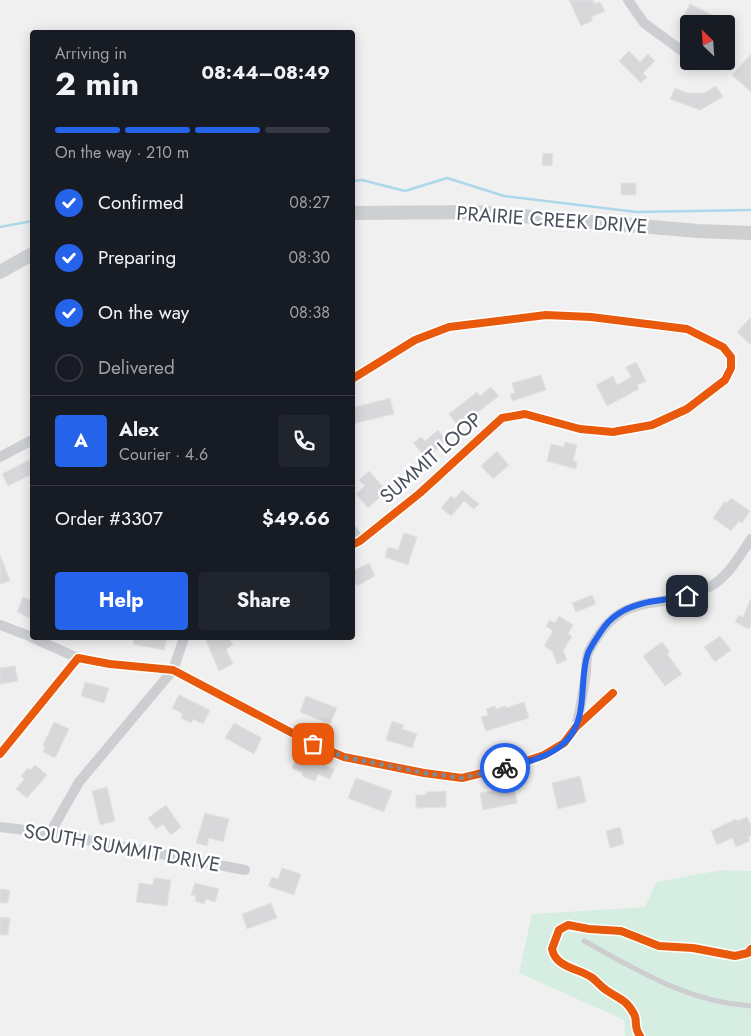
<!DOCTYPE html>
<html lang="en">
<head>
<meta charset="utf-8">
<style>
  :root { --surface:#171b24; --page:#20242c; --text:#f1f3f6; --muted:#9ea1a6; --line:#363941; --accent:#2563eb }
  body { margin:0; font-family:Jost,sans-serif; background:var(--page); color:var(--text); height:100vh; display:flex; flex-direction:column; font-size:19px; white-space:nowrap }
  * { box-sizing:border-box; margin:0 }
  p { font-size:16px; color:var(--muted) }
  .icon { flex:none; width:28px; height:28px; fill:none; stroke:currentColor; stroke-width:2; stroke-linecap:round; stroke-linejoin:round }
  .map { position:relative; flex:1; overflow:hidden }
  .panel { position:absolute; left:30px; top:30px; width:325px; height:610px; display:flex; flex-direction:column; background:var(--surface); border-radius:5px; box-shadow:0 2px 12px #0003 }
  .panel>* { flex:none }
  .needle { width:32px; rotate:335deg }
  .controls { position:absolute; left:680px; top:15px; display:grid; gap:10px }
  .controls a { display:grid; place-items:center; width:55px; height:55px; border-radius:5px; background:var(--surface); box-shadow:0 2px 12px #0003; font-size:25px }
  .pin { position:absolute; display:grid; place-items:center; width:42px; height:42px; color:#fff; margin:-21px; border-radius:10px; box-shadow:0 2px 8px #0006 }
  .courier { position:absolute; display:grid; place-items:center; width:50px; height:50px; margin:-25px; border:4px solid #2563eb; border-radius:50%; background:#fff; color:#222; box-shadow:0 1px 6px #0007 }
  .head em { font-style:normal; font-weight:700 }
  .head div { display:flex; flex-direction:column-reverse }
  .head { display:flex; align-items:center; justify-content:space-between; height:85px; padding:0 25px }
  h1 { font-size:32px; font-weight:700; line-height:38px }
  .bar { display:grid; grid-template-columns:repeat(4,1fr); gap:8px 5px; align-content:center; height:60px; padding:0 25px }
  .bar i { height:6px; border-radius:4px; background:var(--line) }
  .bar .active { background:var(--accent) }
  .bar p { grid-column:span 4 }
  .line { display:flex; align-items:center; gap:12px; padding:0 25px; border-top:1px solid var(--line) }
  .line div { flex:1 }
  .round { display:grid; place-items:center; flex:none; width:52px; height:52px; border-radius:5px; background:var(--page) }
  ol { padding:0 25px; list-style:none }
  li { display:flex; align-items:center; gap:15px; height:55px }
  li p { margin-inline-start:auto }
  li .icon { padding:5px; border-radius:50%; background:var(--accent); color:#fff; stroke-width:4 }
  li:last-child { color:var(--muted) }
  li i { width:28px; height:28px; border:2px solid var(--line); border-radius:50% }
  .button { display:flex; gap:10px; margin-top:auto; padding:10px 25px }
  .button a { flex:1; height:58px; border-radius:5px; background:var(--accent); color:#fff; font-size:20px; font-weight:700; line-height:58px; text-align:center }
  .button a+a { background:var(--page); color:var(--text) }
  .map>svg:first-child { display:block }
  .green { fill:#d6eee1 }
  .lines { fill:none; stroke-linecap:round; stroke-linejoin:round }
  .stream { stroke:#acd8ea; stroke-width:2.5 }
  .building { fill:#d8d8da; stroke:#e2e2e3 }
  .lane { stroke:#ccced1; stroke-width:5 }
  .street { stroke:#ccced1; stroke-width:10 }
  .secondary { stroke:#cdcfd1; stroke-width:14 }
  .cycleway-casing { stroke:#fff; stroke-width:11 }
  .cycleway { stroke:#e8590c; stroke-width:8 }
  .done { stroke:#838990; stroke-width:5; stroke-dasharray:0 9 }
  .route { stroke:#2563eb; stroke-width:6 }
  .labels { text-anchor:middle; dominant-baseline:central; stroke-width:5; stroke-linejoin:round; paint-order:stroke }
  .street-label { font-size:20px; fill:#48515c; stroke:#fff }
</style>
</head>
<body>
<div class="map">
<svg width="751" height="1036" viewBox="0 0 751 1036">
  <rect width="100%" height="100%" fill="#f1f0f0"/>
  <path class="green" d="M721,870L751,871V1036H625L624,1020L519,973L532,914L645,907L656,882Z"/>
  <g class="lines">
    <path class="stream" d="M352,181L362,180L405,191L447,178L504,196L637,212L751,210
      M0,227L32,221"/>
  </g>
  <path class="building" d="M569,0H593L595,4L600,2L605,11L591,17L593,20L581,26Z
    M690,4L716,17L713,24H689V29L679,24Z
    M629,51L640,62L648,54L655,61L643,73L647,77L641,83L619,61Z
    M751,54V92L732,75Z
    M716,86L723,97L700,110L670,99L675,88L687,93H704Z
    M543,153L553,154L552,166L542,165Z
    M621,183H636V195H621Z
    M751,317V345L737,332Z
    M636,362L646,381L637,385L639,389L607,406L596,385L613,376L617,385L631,377L626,367Z
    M541,375L546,390L512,401L510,394L515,393L512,383Z
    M491,387L499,396L478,412L480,414L459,427L449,414L477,392L480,396Z
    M390,398L394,414L352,424V408Z
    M438,430L447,441L426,458L413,443L421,437L425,441Z
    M565,442L577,445L573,461L577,462L576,469L547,461L551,444L564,447Z
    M497,451L509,465L493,479L481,466Z
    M29,460L32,467V474L8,486L2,474Z
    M369,471L387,491L368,508L356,494L365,486L359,480Z
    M462,490L479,504L474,509L464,501L451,516L441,508L451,496L455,499Z
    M731,498L750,511L742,523L739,521L731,531L713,518L724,502L727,503Z
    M404,533L417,537L408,565L385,557L388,547L398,550Z
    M0,555L10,581L0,584Z
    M369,563L375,576L357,586L354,581L352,582V571Z
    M592,595L596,604L576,612L572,603Z
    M23,597L32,601V619L17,612Z
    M751,598V625L749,629L735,622L739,615L743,617Z
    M559,616L573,625L568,634L572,636L563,651L567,660L557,664L552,651L544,646L553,631L546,626L550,620L555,623Z
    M720,636L731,650L715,662L704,647Z
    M134,638H167L164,650L133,644Z
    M205,638H229L233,645L226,649L233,664L219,671Z
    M662,642L670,652L667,654L682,674L665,686L643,656Z
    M15,666L18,681L0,684V668Z
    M85,682L109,688L104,703L81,696Z
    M179,695L210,710L203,724L193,719L191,723L181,718L183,714L172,708Z
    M306,696L337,708L330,724L300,712Z
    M524,702L529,718L486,731L481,717L488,715L486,709L495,706L496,709L505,706L506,708Z
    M392,721L404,725L402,729L417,734L412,748L386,740Z
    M54,722L69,729L55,758L43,752L45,746L43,745Z
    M234,723L262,738L254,754L225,738Z
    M298,754L334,769L330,779L318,774L315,781L302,776L303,773L292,768Z
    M35,765L47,775L27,798L16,789L24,779L21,776L28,768L30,770Z
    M580,776L586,802L558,809L552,783Z
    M356,778L392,791L384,812L348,798Z
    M107,787L115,821L100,825L92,791Z
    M514,787L517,803L483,810L480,793Z
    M446,791V807L416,808V795H426V792Z
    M166,805L181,827L171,835L163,824L156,829L148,818Z
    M205,813L229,819L223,842L209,838L207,846L196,843Z
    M747,817L751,826V836L748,837L750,841L736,847L732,838L717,845L711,831L736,819L737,821Z
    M620,827L624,844L610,848L606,831Z
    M282,868L301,874L294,895L268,886L272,877L278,879Z
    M154,878L171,880L167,906L136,902L139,883L153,885Z
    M195,883L219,889L215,902L206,899L204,904L195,901L196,896L191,895Z
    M0,889L10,890L8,903H0Z
    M271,903L277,918L247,929L242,914Z
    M0,917L10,918L8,935H0Z"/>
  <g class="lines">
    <path class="lane" d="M584,941C639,971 688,1002 751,1006"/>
    <path class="street" d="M628,0L644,23L689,56
      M352,379L415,340L449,327L546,315L591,317L687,329L723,347L731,357V368L725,380L687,409L652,425L613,432L580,429L525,414L502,418L420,493L360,541L352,545
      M0,457L32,440
      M352,530L360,541
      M0,625L32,637
      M33,638L78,658
      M576,726C581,709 583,691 586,673C586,666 586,657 589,651C624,584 659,615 711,586C729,576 740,555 751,539
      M0,754L78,658L110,664L173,670L313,744L344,757L424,773L462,778L515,765L544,755L564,743L576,727L613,693
      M0,827L50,833L245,870
      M50,833L79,782L173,670L184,638"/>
    <path class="secondary" d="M352,213L474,212L698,231L751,233
      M0,272L32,254"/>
    <g class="cycleway-casing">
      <path id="cycleway" d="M352,379L415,340L449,327L546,315L591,317L687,329L723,347L731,357V368L725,380L687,409L652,425L613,432L580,429L525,414L502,418L420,493L360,541L352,545
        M0,754L78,658L110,664L173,670L313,744L344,757L424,773L462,778L515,765L544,755L564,743L576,727L613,693
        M640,1036C633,1026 638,1021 634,1014C626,999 619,999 606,990C600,986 596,980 591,977C578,968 556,968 552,949L559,930L568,925L589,929L621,931L659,946L693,948L735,956L748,953L751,949"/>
    </g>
    <use href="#cycleway" class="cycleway"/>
  </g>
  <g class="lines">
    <path class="done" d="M313,744L344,757L424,773L462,778L505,768"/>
    <path class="route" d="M505,768C524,763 550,757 564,743C590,720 578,680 588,653C591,646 596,639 600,633C605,625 610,619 618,614C638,600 664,601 687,596"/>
  </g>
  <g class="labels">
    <g class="street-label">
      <text transform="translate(552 220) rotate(4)">PRAIRIE CREEK DRIVE</text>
      <text transform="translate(431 458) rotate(-41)">SUMMIT LOOP</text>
      <text transform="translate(122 848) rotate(10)">SOUTH SUMMIT DRIVE</text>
    </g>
  </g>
</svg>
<div class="controls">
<a><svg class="needle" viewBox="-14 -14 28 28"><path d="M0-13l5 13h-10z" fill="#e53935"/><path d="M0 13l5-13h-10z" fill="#9ea1a6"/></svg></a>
</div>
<div class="pin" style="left:313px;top:744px;background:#ea580c"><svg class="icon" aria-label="bag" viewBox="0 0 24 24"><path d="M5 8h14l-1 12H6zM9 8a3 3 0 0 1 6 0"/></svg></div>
<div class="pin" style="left:687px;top:596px;background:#1f2937"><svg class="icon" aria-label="home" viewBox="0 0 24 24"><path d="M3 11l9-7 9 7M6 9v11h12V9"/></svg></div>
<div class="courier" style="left:505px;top:768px"><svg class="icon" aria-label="bike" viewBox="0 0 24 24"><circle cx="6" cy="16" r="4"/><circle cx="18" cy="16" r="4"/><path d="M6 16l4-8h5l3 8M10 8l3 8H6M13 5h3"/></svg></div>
<section class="panel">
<div class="head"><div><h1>2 min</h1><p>Arriving in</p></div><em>08:44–08:49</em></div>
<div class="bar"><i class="active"></i><i class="active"></i><i class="active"></i><i></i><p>On the way · 210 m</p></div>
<ol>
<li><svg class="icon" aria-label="check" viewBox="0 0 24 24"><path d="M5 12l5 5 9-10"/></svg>Confirmed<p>08:27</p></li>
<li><svg class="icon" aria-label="check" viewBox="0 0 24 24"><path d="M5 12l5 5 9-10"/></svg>Preparing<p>08:30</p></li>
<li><svg class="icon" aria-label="check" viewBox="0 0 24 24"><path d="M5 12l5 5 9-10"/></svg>On the way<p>08:38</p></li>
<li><i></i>Delivered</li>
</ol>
<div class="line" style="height:90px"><b class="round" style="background:var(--accent);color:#fff">A</b><div><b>Alex</b><p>Courier · 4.6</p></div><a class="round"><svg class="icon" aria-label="phone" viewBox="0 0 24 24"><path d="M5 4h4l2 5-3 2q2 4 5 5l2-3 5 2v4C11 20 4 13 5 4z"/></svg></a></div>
<div class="line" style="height:65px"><div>Order #3307</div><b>$49.66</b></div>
<div class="button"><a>Help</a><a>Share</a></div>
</section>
</div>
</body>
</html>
